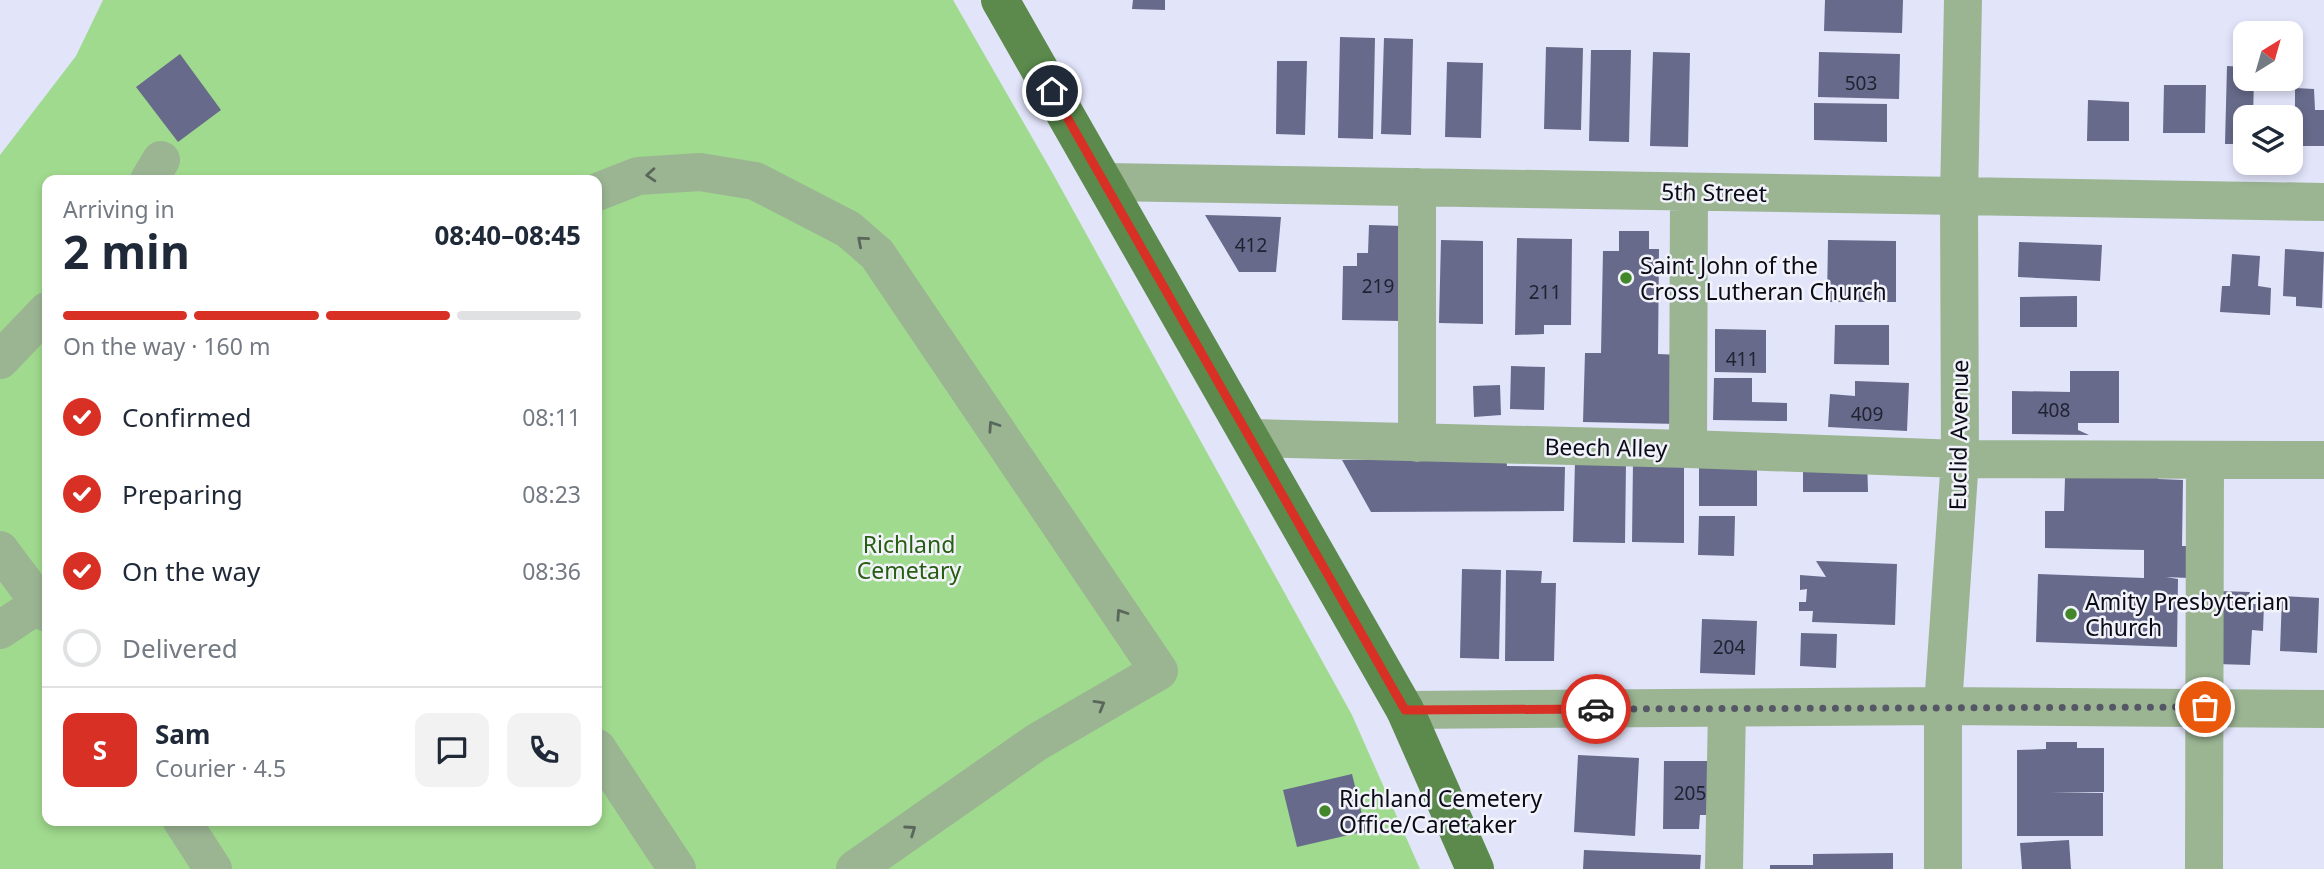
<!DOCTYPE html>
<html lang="en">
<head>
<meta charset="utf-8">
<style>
  :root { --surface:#fff; --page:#f2f2f3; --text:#1f2937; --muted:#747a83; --line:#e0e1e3; --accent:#d93025 }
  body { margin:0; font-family:"Noto Sans",sans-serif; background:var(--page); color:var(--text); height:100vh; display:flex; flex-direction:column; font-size:26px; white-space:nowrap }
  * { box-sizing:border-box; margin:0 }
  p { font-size:23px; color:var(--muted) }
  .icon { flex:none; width:38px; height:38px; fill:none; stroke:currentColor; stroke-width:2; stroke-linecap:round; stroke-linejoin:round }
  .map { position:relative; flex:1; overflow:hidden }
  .sheet { position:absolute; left:42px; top:175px; width:560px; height:651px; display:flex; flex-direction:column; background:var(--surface); border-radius:14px; box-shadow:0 4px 10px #0003 }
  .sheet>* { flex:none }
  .needle { width:46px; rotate:37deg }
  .tools { position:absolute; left:2233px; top:21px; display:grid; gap:14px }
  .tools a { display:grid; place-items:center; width:70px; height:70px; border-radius:14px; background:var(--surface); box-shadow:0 4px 10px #0003; font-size:35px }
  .pin { position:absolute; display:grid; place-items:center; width:60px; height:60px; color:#fff; margin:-30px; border:4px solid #fff; border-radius:50%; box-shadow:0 2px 7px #0007 }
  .courier { position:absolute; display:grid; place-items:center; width:70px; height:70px; margin:-35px; border:5px solid #d93025; border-radius:50%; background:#fff; color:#222; box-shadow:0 2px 9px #0007 }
  .summary em { font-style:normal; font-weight:700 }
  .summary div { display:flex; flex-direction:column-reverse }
  .summary { display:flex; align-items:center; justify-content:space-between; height:119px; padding:0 21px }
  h1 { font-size:46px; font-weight:700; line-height:52px }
  .bar { display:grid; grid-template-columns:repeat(4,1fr); gap:10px 7px; align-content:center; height:84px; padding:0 21px }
  .bar i { height:9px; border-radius:5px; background:var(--line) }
  .bar .current { background:var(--accent) }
  .bar p { grid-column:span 4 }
  .line { display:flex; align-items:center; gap:18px; padding:0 21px; border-top:2px solid var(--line) }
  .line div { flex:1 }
  .round { display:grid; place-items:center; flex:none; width:74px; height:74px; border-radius:14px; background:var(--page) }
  ol { padding:0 21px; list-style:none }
  li { display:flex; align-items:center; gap:21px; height:77px }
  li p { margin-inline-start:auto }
  li .icon { padding:7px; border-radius:50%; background:var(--accent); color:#fff; stroke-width:4 }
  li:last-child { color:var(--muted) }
  li i { width:38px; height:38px; border:4px solid var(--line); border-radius:50% }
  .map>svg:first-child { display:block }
  .green { fill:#a0da8e; fill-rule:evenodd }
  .building { fill:#676a8a }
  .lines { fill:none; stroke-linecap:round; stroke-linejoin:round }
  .minor { stroke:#9bb593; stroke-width:38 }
  .major { stroke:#5b8a4c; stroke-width:38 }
  .oneway { stroke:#5a685b }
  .done { stroke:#565766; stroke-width:7; stroke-dasharray:0 12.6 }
  .route { stroke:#d93025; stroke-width:9 }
  .poi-dot { fill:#43872b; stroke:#f2f3fa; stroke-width:2.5 }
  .labels { text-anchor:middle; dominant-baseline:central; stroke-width:5; stroke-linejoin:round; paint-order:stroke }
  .number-label { font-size:19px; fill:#212333 }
  .street-label { font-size:23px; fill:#0a0b16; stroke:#f2f3fa }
  .poi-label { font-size:23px; fill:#0a0b16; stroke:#f2f3fa; text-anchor:start }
  .park-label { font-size:23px; fill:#275e11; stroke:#f2f3fa }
</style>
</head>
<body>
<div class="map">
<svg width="2324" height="869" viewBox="0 0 2324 869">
  <rect width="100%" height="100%" fill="#e2e4fa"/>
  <path class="green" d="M103,0H953L1052,172L1352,715L1420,869H0V155L76,56ZM47,180H597V821H47Z"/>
  <path class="building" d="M1133,0H1165V10L1132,9Z
    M1825,0H1903L1902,33L1824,31Z
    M1340,37L1375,38L1373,139L1338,138Z
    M1384,38L1413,39L1411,135L1381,134Z
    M1546,47L1583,48L1581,130L1544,129Z
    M1591,50H1631L1629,142L1589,141Z
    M1653,52L1690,53L1688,147L1650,146Z
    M1819,52L1900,54L1899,99L1818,97Z
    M180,54L221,110L178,142L136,87Z
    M1277,61H1307L1305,135L1276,134Z
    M1447,62L1483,63L1481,138L1445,137Z
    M2227,66L2245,67V79H2254L2253,117H2245V144H2225Z
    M2164,85H2206L2205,133H2163Z
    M2295,88L2314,89L2315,110H2324V146H2291V117H2282V111H2295Z
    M2088,100L2129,102V141H2087Z
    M1814,103L1887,104V142L1814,140Z
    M1205,215L1281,217L1276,272H1239Z
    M1369,225L1404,226L1402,321L1342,320L1343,266H1357V253H1368Z
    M1619,231H1649V249H1659L1658,354L1681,355L1679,424L1583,422L1585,353H1601L1603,251H1619Z
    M1517,238L1572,239L1571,325H1544V334L1515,335Z
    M1441,240L1483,241V324L1439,323Z
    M1828,240L1896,241V302H1827Z
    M2019,242L2102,245L2100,281L2018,277Z
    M2285,249L2324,252L2322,308L2296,306V297L2283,296Z
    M2232,254L2260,256L2258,286L2271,288L2270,315L2220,312L2222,286H2230Z
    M2077,296V327H2020V297Z
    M1835,325H1889V365L1834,364Z
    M1715,329L1766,330V373L1715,372Z
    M1511,366L1545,367L1544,410L1510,409Z
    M2070,371H2119V423H2078V430L2089,435L2012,434V391L2070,392Z
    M1714,378H1752V402L1787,403V421L1713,420Z
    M1855,381L1909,383L1907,431L1828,427L1830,394L1855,396Z
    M1500,385L1501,415L1474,417L1473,386Z
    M1803,457H1867L1868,492H1803Z
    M1506,458L1507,466L1565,467L1564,511L1371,512L1342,460Z
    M1575,461L1626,462L1625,543L1573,542Z
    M1633,461L1684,462V543L1632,542Z
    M1699,461L1757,462V506H1699Z
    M2158,473V479L2183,480L2182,546H2188V578L2166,577L2178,579L2177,647L2036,642L2038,574L2144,578V550L2045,548V511H2064L2065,478Z
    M1699,516H1735L1734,556L1698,555Z
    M1816,561L1897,564L1895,625L1812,622L1813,611H1799V602H1806L1807,589L1800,590V575L1826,577Z
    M1462,569L1501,570L1499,659L1460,658Z
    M1506,570L1542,571L1541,583H1556L1554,661H1505Z
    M2218,591L2250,592L2245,604H2264L2263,631L2252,630L2250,665L2217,664Z
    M2282,596L2319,598L2317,653L2280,651Z
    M1702,619L1757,621L1755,675L1700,673Z
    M1801,633L1837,634L1836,668L1800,666Z
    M2046,742H2077V748H2104V792H2050L2103,793V836H2017V750L2046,749Z
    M1578,755L1639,758L1635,836L1574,832Z
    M1664,761H1713L1712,815H1700L1699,829H1663Z
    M1352,774L1366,831L1297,847L1283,790Z
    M2069,840L2071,869H2022L2020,843Z
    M1584,850L1701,855L1700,869H1583Z
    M1893,853V869H1770V865H1813V854Z"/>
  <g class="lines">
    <path class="minor" d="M149,180L161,160
      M1105,182L2324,202
      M597,192L638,176L700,172L755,181L848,229L877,254L1159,671L1037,742L855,869
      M0,360L47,311
      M1252,438L1688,449L1960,459L2324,460
      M1417,443V187
      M1688,449L1689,192
      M0,550L47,613
      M0,630L47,599
      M1405,710L1943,706L2324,709
      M597,748L677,869
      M182,821L213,869
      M1724,869L1727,708
      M1943,869V706L1960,459L1959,198L1963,0
      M2204,869L2205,460"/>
    <path class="major" d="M1000,0L1405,710L1475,869"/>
  </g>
  <defs><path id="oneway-chevron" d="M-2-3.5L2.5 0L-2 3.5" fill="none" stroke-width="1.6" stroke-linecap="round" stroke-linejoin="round" transform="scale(1.75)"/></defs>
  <g class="oneway">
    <use href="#oneway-chevron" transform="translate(651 175) rotate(176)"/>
    <use href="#oneway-chevron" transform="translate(862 241) rotate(-139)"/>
    <use href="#oneway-chevron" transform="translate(993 426) rotate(-124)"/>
    <use href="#oneway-chevron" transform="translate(1121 614) rotate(-124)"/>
    <use href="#oneway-chevron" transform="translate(1100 705) rotate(-30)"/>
    <use href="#oneway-chevron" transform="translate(911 830) rotate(-35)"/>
  </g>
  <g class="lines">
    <path class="done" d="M1596,709L2205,707"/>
    <path class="route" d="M1052,91L1405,710L1596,709"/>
  </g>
  <g class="poi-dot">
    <circle cx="1626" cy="278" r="7"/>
    <circle cx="2071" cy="614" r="7"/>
    <circle cx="1325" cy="811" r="7"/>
  </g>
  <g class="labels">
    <g class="number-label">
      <text x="1861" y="83">503</text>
      <text x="1251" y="245">412</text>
      <text x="1378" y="286">219</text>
      <text x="1545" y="292">211</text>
      <text x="1742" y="359">411</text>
      <text x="2054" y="410">408</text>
      <text x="1867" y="414">409</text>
      <text x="1729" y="647">204</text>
      <text x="1690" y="793">205</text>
    </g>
    <g class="street-label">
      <text transform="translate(1714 192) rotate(1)">5th Street</text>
      <text transform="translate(1958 435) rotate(-89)">Euclid Avenue</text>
      <text transform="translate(1606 447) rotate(1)">Beech Alley</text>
    </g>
    <g class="poi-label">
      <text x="1640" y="265">Saint John of the<tspan x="1640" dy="26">Cross Lutheran Church</tspan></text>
      <text x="2085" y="601">Amity Presbyterian<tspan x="2085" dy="26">Church</tspan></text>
      <text x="1339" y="798">Richland Cemetery<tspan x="1339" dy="26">Office/Caretaker</tspan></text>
    </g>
    <g class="park-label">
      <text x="909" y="544">Richland<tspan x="909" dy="26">Cemetary</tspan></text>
    </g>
  </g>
</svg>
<div class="tools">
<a><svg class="needle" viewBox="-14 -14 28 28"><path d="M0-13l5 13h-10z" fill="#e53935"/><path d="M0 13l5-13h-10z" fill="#747a83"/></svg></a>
<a><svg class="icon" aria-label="layers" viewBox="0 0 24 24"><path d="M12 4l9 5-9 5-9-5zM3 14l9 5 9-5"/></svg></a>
</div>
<div class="pin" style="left:2205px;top:707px;background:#ea580c"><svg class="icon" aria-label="bag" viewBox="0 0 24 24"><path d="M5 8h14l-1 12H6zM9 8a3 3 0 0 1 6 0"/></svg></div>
<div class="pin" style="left:1052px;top:91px;background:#1f2937"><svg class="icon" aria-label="home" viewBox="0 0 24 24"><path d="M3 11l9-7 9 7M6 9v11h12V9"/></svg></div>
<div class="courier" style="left:1596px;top:709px"><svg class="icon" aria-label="car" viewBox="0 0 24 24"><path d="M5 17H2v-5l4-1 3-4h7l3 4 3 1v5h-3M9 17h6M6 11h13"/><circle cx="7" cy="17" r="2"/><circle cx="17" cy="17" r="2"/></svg></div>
<section class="sheet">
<div class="summary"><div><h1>2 min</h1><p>Arriving in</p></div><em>08:40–08:45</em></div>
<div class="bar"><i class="current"></i><i class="current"></i><i class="current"></i><i></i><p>On the way · 160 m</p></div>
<ol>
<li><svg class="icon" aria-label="check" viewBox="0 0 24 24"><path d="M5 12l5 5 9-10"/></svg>Confirmed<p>08:11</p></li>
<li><svg class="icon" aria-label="check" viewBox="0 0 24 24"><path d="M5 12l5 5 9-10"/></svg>Preparing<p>08:23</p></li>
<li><svg class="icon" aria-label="check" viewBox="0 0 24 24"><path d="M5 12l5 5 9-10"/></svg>On the way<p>08:36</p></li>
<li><i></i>Delivered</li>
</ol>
<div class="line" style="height:126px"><b class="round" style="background:var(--accent);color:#fff">S</b><div><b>Sam</b><p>Courier · 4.5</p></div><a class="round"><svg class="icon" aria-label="chat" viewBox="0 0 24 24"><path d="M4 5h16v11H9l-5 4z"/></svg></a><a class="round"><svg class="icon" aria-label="phone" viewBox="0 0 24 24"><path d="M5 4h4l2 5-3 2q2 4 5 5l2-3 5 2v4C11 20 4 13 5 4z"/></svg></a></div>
</section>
</div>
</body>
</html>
